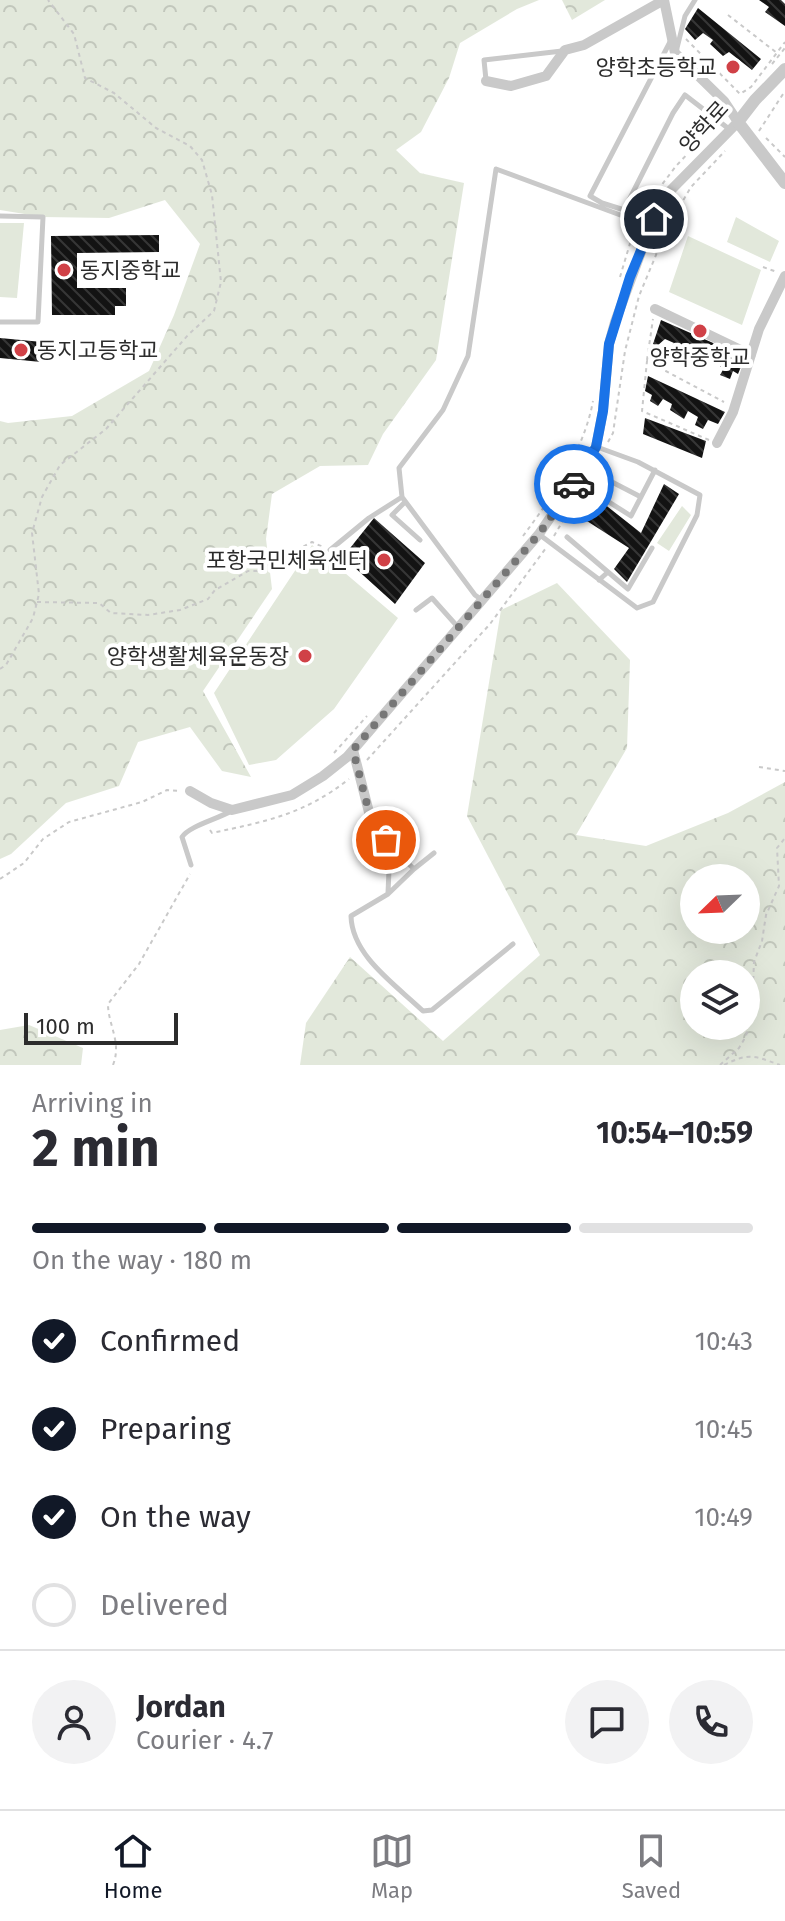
<!DOCTYPE html>
<html lang="en">
<head>
<meta charset="utf-8">
<style>
  :root { --surface:#fff; --page:#f2f2f3; --text:#2b2b33; --muted:#7c7c81; --line:#e1e1e2; --accent:#111827 }
  body { margin:0; font-family:"Fira Sans","Noto Sans KR",sans-serif; background:var(--page); color:var(--text); height:100vh; display:flex; flex-direction:column; font-size:30px; white-space:nowrap }
  * { box-sizing:border-box; margin:0 }
  p { font-size:26px; color:var(--muted) }
  .icon { flex:none; width:44px; height:44px; fill:none; stroke:currentColor; stroke-width:2; stroke-linecap:round; stroke-linejoin:round }
  .map { position:relative; height:1065px; overflow:hidden }
  .sheet { display:flex; flex-direction:column; background:var(--surface); flex:1 }
  .sheet>* { flex:none }
  .needle { width:52px; rotate:247deg }
  .fabs { position:absolute; left:680px; top:864px; display:grid; gap:16px }
  .fabs a { display:grid; place-items:center; width:80px; height:80px; border-radius:50%; background:var(--surface); box-shadow:0 8px 32px #0002; font-size:40px }
  .scale { position:absolute; left:24px; bottom:20px; width:154px; box-sizing:border-box; padding-left:8px; border:4px solid #2c2c2c; border-top:0; font-size:22px; line-height:28px; white-space:nowrap; color:#2c2c2c; -webkit-text-stroke:6px #fff; paint-order:stroke }
  .pin { position:absolute; display:grid; place-items:center; width:68px; height:68px; color:#fff; margin:-34px; border:4px solid #fff; border-radius:50%; box-shadow:0 2px 8px #0007 }
  .courier { position:absolute; display:grid; place-items:center; width:80px; height:80px; margin:-40px; border:6px solid #1a73e8; border-radius:50%; background:#fff; color:#222; box-shadow:0 2px 10px #0007 }
  .head em { font-style:normal; font-weight:700 }
  .head div { display:flex; flex-direction:column-reverse }
  .head { display:flex; align-items:center; justify-content:space-between; height:136px; padding:0 32px }
  h1 { font-size:52px; font-weight:700; line-height:60px }
  .bar { display:grid; grid-template-columns:repeat(4,1fr); gap:12px 8px; align-content:center; height:96px; padding:0 32px }
  .bar i { height:10px; border-radius:6px; background:var(--line) }
  .bar .current { background:var(--accent) }
  .bar p { grid-column:span 4 }
  .line { display:flex; align-items:center; gap:20px; padding:0 32px; border-top:2px solid var(--line) }
  .line div { flex:1 }
  .round { display:grid; place-items:center; flex:none; width:84px; height:84px; border-radius:42px; background:var(--page) }
  ol { padding:0 32px; list-style:none }
  li { display:flex; align-items:center; gap:24px; height:88px }
  li p { margin-inline-start:auto }
  li .icon { padding:8px; border-radius:50%; background:var(--accent); color:#fff; stroke-width:4 }
  li:last-child { color:var(--muted) }
  li i { width:44px; height:44px; border:4px solid var(--line); border-radius:50% }
  .menu { display:flex; justify-content:space-around; align-items:center; height:112px; border-top:2px solid var(--line); background:var(--surface); font-size:22px; color:var(--muted) }
  .menu a { display:grid; justify-items:center; gap:4px }
  .menu .current { color:var(--accent) }
  .map>svg:first-child { display:block }
  .forest { fill:url(#forest-crowns); fill-rule:evenodd }
  .green { fill:#e2e8db }
  .building { fill:url(#building-back-hatch) }
  .lines { fill:none; stroke-linecap:round; stroke-linejoin:round }
  .path { stroke:#c9c9c9; stroke-width:2; stroke-dasharray:4 4; stroke-linecap:butt }
  .service { stroke:#c9c9c9; stroke-width:5 }
  .minor { stroke:#c9c9c9; stroke-width:10 }
  .tertiary { stroke:#c9c9c9; stroke-width:12 }
  .done { stroke:#767676; stroke-width:8; stroke-dasharray:0 14.4 }
  .route { stroke:#1a73e8; stroke-width:10 }
  .poi-dot { fill:#d04147; stroke:#fff; stroke-width:3 }
  .labels { text-anchor:middle; dominant-baseline:central; stroke-width:8; stroke-linejoin:round; paint-order:stroke }
  .poi-label { font-size:22px; fill:#2c2c2c; stroke:#fff; text-anchor:end }
  .street-label { font-size:22px; fill:#2c2c2c; stroke:#fff }
</style>
</head>
<body>
<div class="map">
<svg width="785" height="1065" viewBox="0 0 785 1065">
  <defs>
    <pattern id="forest-crowns" width="20" height="18" patternUnits="userSpaceOnUse" patternTransform="scale(2)"><rect width="20" height="18" fill="#e2e8db"/><path d="M2 6a3 3 0 1 1 6 0M12 15a3 3 0 1 1 6 0" fill="none" stroke="#c2c7bc"/></pattern>
    <pattern id="building-back-hatch" width="6" height="6" patternUnits="userSpaceOnUse" patternTransform="scale(2)"><rect width="6" height="6" fill="#131313"/><path d="M-1 5l2 2M0 0l6 6M5-1l2 2" fill="none" stroke="#363636"/></pattern>
  </defs>
  <rect width="100%" height="100%" fill="#fff"/>
  <path class="forest" d="M0,0H539L517,9L460,43L449,78L421,132L396,150L420,173L464,183L436,360L383,434L368,465L320,466L272,494L266,539L272,589L203,691L251,777L222,771L190,727L138,742L119,786L66,803L11,854L0,859V421L8,423L72,416L149,371L174,315L200,244L165,200L109,218L43,217L0,210Z
    M562,0H605L572,20Z
    M557,583L630,660L627,748L576,835L646,846L728,813L785,782V1065H300L306,1023L350,957L443,1041L540,955L467,816L501,610ZM694,878H746V930H694ZM694,974H746V1026H694Z
    M29,1025L83,1048L81,1065H0V1030Z"/>
  <path class="green" d="M736,217L779,241L770,262L727,242Z
    M0,223H24L17,298L0,297Z
    M688,236L761,270L742,325L669,292Z
    M682,506L691,515L669,551L657,543Z
    M312,545L398,618L334,709L276,760L249,765L214,693Z"/>
  <path class="building" d="M759,0H781L785,4V26L765,12L769,7Z
    M698,8L761,59L752,70L729,52L723,56L710,44L713,40L703,33L695,40L685,29Z
    M159,235V252L77,253V288H126V306H115V315H52L51,236Z
    M661,320L745,357L738,374L733,371L730,379L720,375L724,368L693,353L690,358L669,350L674,343L665,339L657,346L653,344Z
    M0,338L42,342L41,362L0,358Z
    M648,376L725,412L718,424L708,420L703,429L695,425L698,417L688,411L684,419L670,410L672,404L663,399L658,406L650,401L652,395L645,391Z
    M645,418L706,441L702,458L643,434Z
    M664,484L679,494L627,582L614,569L629,548L576,514L589,492L641,533Z
    M374,518L425,563L395,604L343,557Z"/>
  <g class="lines">
    <path class="path" d="M728,15L777,53
      M686,39L740,94L751,87L785,42
      M772,64L785,48
      M759,131L785,91
      M766,138L785,157
      M648,203L676,166L714,126
      M763,267L777,272
      M620,277L634,230
      M647,360L653,319
      M709,440L642,411L647,361L724,402
      M608,442L613,433L625,351L639,296L668,226L691,187L725,151
      M523,536C553,496 584,450 593,401
      M554,536L575,500
      M37,602L99,603L111,613L148,615L180,610L208,599L215,590L248,571H257L312,542L323,547
      M0,669L6,665L33,618L39,594L32,533L42,497L60,465L106,429L188,335L214,311L221,282L212,195L202,160L190,146L156,128L114,93L85,78L74,34L48,0
      M334,753L367,716
      M367,760L490,624L546,548
      M759,767L785,771
      M210,830L212,833C267,821 303,815 349,779
      M0,879L24,863L43,839L69,822L142,802L167,790L181,791
      M113,1065C122,1042 108,1025 108,1004L139,964L190,874
      M720,1065L739,1048L746,1036L752,1008L754,962L762,941L766,915L779,886L777,848L785,838
      M724,1065C750,1052 754,1056 780,1065"/>
    <path class="service" d="M677,48L685,16L695,0
      M486,80L484,60L562,51
      M624,210L673,113L685,95L729,129
      M0,216L43,217L38,322H0
      M653,219L602,203L590,196L671,40
      M641,497L612,482L601,497L631,516L655,470
      M405,502L392,515L420,540
      M540,535L637,608L653,602L697,515L700,495L638,462L597,447
      M567,537L608,572L599,580
      M330,550L369,518L402,497
      M608,572L628,589L652,548
      M482,600L475,595L402,497L399,468L443,410L468,356L496,169L650,226
      M416,610L432,598L457,626
      M390,846L414,869L388,894L351,916C352,956 396,985 423,1011L432,1010L513,944
      M191,865L182,837C189,826 218,819 231,811
      M414,869L434,853
      M388,893L390,847"/>
    <path class="minor" d="M486,81L511,86L546,76L565,50L584,45L664,0
      M655,309L751,355
      M717,443L733,412L759,329L785,276
      M353,750L370,816L390,846
      M190,791L211,803L232,810L292,795L323,776L347,757L539,534L580,474L596,447L603,411L609,344L615,322L657,209L670,191L738,122L724,101L675,53L664,0"/>
    <path class="tertiary" d="M785,69L755,100L738,122L785,183"/>
  </g>
  <g class="lines">
    <path class="done" d="M386,840L370,816L353,750L539,534L574,484"/>
    <path class="route" d="M574,484L596,447L603,411L609,344L630,277L654,219"/>
  </g>
  <g class="poi-dot">
    <circle cx="733" cy="67" r="8"/>
    <circle cx="64" cy="270" r="8"/>
    <circle cx="700" cy="331" r="8"/>
    <circle cx="21" cy="350" r="8"/>
    <circle cx="384" cy="560" r="8"/>
    <circle cx="305" cy="656" r="8"/>
  </g>
  <g class="labels">
    <g class="poi-label">
      <text x="717" y="67">양학초등학교</text>
      <text x="80" y="270" text-anchor="start">동지중학교</text>
      <text x="37" y="350" text-anchor="start">동지고등학교</text>
      <text x="700" y="357" text-anchor="middle">양학중학교</text>
      <text x="368" y="560">포항국민체육센터</text>
      <text x="289" y="656">양학생활체육운동장</text>
    </g>
    <g class="street-label">
      <text transform="translate(704 127) rotate(-48)">양학로</text>
    </g>
  </g>
</svg>
<div class="fabs">
<a><svg class="needle" viewBox="-14 -14 28 28"><path d="M0-13l5 13h-10z" fill="#e53935"/><path d="M0 13l5-13h-10z" fill="#7c7c81"/></svg></a>
<a><svg class="icon" aria-label="layers" viewBox="0 0 24 24"><path d="M12 4l9 5-9 5-9-5zM3 14l9 5 9-5"/></svg></a>
</div>
<div class="scale">100 m</div>
<div class="pin" style="left:386px;top:840px;background:#ea580c"><svg class="icon" aria-label="bag" viewBox="0 0 24 24"><path d="M5 8h14l-1 12H6zM9 8a3 3 0 0 1 6 0"/></svg></div>
<div class="pin" style="left:654px;top:219px;background:#1f2937"><svg class="icon" aria-label="home" viewBox="0 0 24 24"><path d="M3 11l9-7 9 7M6 9v11h12V9"/></svg></div>
<div class="courier" style="left:574px;top:484px"><svg class="icon" aria-label="car" viewBox="0 0 24 24"><path d="M5 17H2v-5l4-1 3-4h7l3 4 3 1v5h-3M9 17h6M6 11h13"/><circle cx="7" cy="17" r="2"/><circle cx="17" cy="17" r="2"/></svg></div>
</div>
<section class="sheet">
<div class="head"><div><h1>2 min</h1><p>Arriving in</p></div><em>10:54–10:59</em></div>
<div class="bar"><i class="current"></i><i class="current"></i><i class="current"></i><i></i><p>On the way · 180 m</p></div>
<ol>
<li><svg class="icon" aria-label="check" viewBox="0 0 24 24"><path d="M5 12l5 5 9-10"/></svg>Confirmed<p>10:43</p></li>
<li><svg class="icon" aria-label="check" viewBox="0 0 24 24"><path d="M5 12l5 5 9-10"/></svg>Preparing<p>10:45</p></li>
<li><svg class="icon" aria-label="check" viewBox="0 0 24 24"><path d="M5 12l5 5 9-10"/></svg>On the way<p>10:49</p></li>
<li><i></i>Delivered</li>
</ol>
<div class="line" style="height:144px"><a class="round"><svg class="icon" aria-label="person" viewBox="0 0 24 24"><circle cx="12" cy="8" r="4"/><path d="M4 21q1-7 8-7t8 7"/></svg></a><div><b>Jordan</b><p>Courier · 4.7</p></div><a class="round"><svg class="icon" aria-label="chat" viewBox="0 0 24 24"><path d="M4 5h16v11H9l-5 4z"/></svg></a><a class="round"><svg class="icon" aria-label="phone" viewBox="0 0 24 24"><path d="M5 4h4l2 5-3 2q2 4 5 5l2-3 5 2v4C11 20 4 13 5 4z"/></svg></a></div>
</section>
<nav class="menu">
<a class="current"><svg class="icon" aria-label="home" viewBox="0 0 24 24"><path d="M3 11l9-7 9 7M6 9v11h12V9"/></svg>Home</a>
<a><svg class="icon" aria-label="map" viewBox="0 0 24 24"><path d="M3 6l6-2 6 2 6-2v14l-6 2-6-2-6 2zM9 4v14M15 6v14"/></svg>Map</a>
<a><svg class="icon" aria-label="saved" viewBox="0 0 24 24"><path d="M7 4h10v16l-5-4-5 4z"/></svg>Saved</a>
</nav>
</body>
</html>
